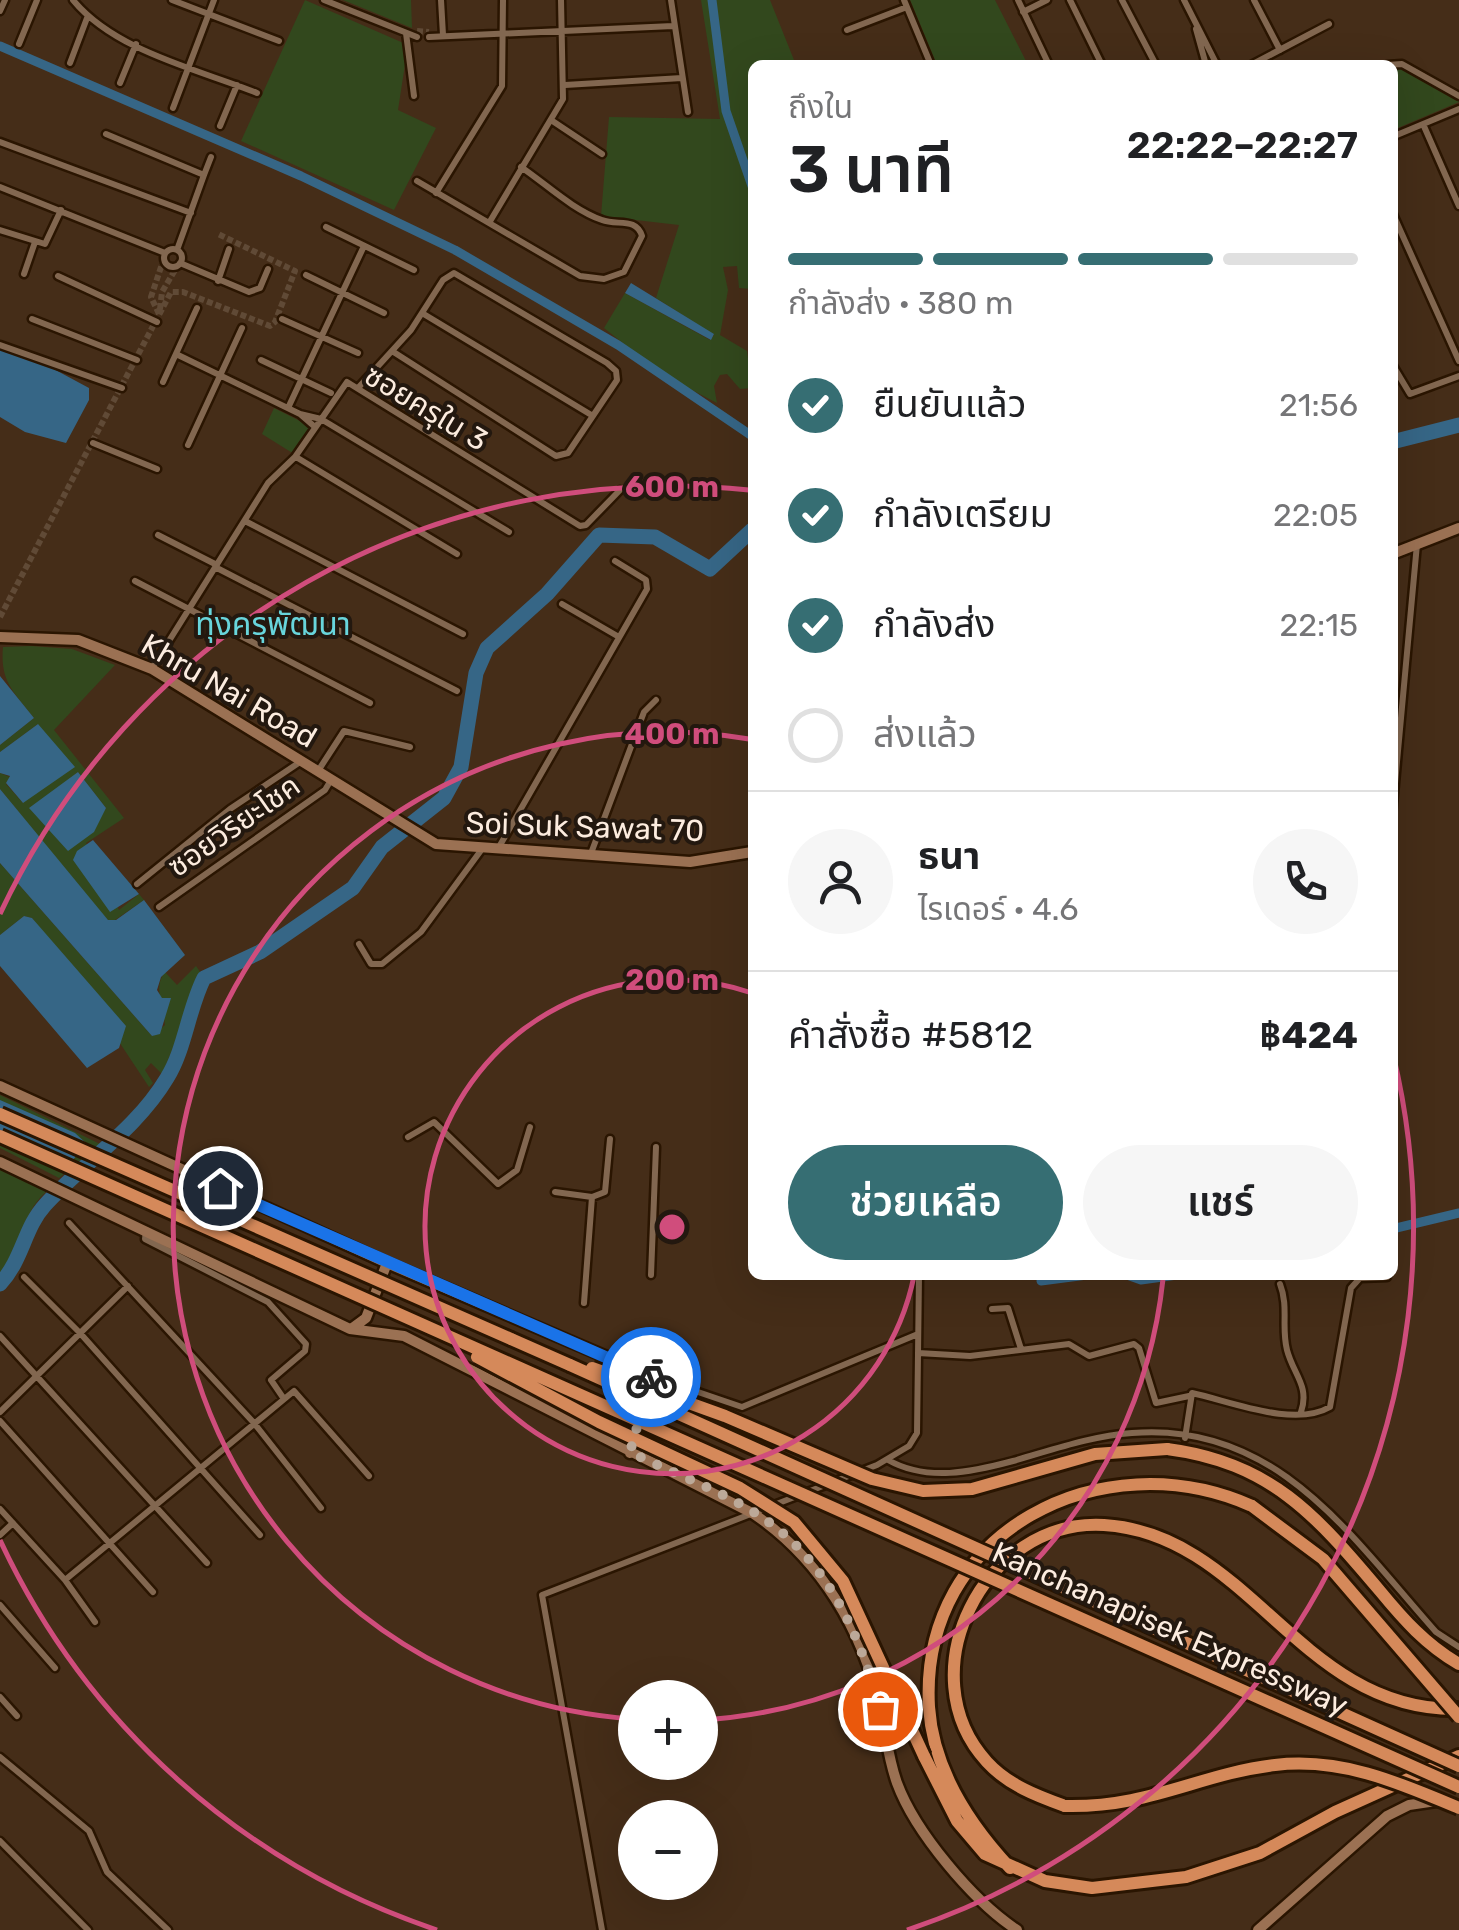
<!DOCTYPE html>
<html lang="th">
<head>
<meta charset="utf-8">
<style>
  :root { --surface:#fff; --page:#f6f6f6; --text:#202124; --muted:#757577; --line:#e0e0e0; --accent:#366e73 }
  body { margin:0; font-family:Rubik,"Noto Sans Thai",sans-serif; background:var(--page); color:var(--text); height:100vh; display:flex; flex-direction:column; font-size:38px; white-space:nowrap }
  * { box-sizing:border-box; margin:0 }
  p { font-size:32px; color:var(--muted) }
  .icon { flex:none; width:55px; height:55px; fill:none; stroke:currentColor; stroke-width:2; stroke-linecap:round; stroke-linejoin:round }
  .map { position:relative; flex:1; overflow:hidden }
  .sheet { position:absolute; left:748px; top:60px; width:650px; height:1220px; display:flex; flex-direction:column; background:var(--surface); border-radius:15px; box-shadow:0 10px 40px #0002 }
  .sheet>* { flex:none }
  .fabs { position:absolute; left:618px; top:1680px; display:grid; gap:20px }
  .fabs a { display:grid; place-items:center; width:100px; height:100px; border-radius:50%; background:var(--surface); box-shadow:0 10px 40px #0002; font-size:50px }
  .pin { position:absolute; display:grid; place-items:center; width:85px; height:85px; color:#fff; margin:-42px; border:5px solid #fff; border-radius:50%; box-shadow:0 2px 10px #0007 }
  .courier { position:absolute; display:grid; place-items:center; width:100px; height:100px; margin:-50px; border:8px solid #1a73e8; border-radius:50%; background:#fff; color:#222; box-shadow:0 2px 12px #0007 }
  .summary em { font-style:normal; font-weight:600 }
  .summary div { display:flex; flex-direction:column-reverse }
  .summary { display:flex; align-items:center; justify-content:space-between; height:170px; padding:0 40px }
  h1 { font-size:65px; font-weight:600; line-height:75px }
  .bar { display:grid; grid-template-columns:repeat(4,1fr); gap:15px 10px; align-content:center; height:120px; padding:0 40px }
  .bar i { height:12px; border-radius:8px; background:var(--line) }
  .bar .on { background:var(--accent) }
  .bar p { grid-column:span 4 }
  .line { display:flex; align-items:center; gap:25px; padding:0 40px; border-top:2px solid var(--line) }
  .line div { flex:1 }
  .round { display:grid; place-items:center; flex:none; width:105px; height:105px; border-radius:52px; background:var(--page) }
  ol { padding:0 40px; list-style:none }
  li { display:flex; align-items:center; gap:30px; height:110px }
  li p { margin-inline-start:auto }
  li .icon { padding:10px; border-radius:50%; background:var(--accent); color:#fff; stroke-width:4 }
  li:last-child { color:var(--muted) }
  li i { width:55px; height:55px; border:5px solid var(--line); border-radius:50% }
  .action { display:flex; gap:20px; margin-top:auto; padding:20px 40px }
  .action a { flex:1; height:115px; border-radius:60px; background:var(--accent); color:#fff; font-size:40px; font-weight:600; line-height:115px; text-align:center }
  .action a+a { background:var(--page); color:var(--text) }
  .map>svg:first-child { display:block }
  .green { fill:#32481d; fill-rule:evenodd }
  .water { fill:#366686 }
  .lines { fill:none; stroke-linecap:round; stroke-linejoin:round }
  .canal { stroke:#366686; stroke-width:9 }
  .river { stroke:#366686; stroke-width:15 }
  .street-tunnel { stroke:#604a36; stroke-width:6; stroke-dasharray:6 3; stroke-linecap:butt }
  .street-casing { stroke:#2a1501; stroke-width:11 }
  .secondary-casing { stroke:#2a1501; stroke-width:15 }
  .highway-casing { stroke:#2a1501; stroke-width:18 }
  .street { stroke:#826750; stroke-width:6 }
  .secondary { stroke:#9b7153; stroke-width:10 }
  .highway { stroke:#d5895a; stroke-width:12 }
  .highway-bridge-casing { stroke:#2a1501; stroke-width:18; stroke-linecap:butt }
  .highway-bridge { stroke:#d5895a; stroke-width:12 }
  .done { stroke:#bca999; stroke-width:10; stroke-dasharray:0 18 }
  .route { stroke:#1a73e8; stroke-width:12 }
  .ring { fill:none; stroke:#d04d7c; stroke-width:5 }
  .labels { text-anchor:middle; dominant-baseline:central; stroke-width:8; stroke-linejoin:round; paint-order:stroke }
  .street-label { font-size:30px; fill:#fcecdf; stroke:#23180f }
  .neighbourhood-label { font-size:32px; fill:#68d5dc; stroke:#23180f }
  .centre { fill:#d04d7c; stroke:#23180f; stroke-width:5 }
  .ring-label { font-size:30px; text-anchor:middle; font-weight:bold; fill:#d04d7c; stroke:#23180f; stroke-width:8; stroke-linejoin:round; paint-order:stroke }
</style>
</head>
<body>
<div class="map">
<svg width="1459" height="1930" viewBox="0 0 1459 1930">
  <rect width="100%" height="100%" fill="#452d18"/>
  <path class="green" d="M305,0L408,45L398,110L436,128L394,210L241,141Z
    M343,0H411L412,28Z
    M701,0H770L796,65H752V289L739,288L737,266L723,267L728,290L720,335L747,351L752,388L740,389L727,374L720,375L714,386L717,403L663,375L604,328L625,293L710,340L714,335L656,298L679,225L601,216L609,117L720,119Z
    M910,0H995L1028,65H937Z
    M1399,67L1459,99V102L1393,130V69Z
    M274,408L308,425L309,433L294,454L262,434Z
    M31,646L72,649L115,665L54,730L124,818L86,843L119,910L139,894L144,900L115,920H108L97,909L0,789V773L10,777L6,784L23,803L38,724L0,752V745L34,718C12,690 0,680 3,647ZM78,772L106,808L84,839L75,843L63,784Z
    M0,863L152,1036L165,1025C163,1007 153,987 165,972L177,985L196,966L203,976L162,1074L151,1063L145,1070L153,1083L149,1087L68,965L32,918L24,916L0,935Z
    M0,1095L100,1144L59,1178L0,1148Z
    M0,1165L50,1189C23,1207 20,1249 0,1274Z"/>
  <path class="water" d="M631,283L714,334L711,340L625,293Z
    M0,348L50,367L89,388V400L66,443L25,432L0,417Z
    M0,676L34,718L0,745Z
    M38,724L75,767L23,803L6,783L10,776L0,773V752Z
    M78,772L106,808L94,832L68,851L29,808Z
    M0,789L108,920H116L144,900L185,955L161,977L157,990L162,998H171L160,1034L152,1036L0,863Z
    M93,840L139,894L110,912L73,860L77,851Z
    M24,916L32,918L126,1026L119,1048L87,1068L0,966V935Z
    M0,1100L75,1133L87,1144L63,1171L0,1143Z"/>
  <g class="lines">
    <path class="canal" d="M712,0L726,111L752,186
      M0,46L301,176L455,250L618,345L752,436
      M1392,1229L1459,1213
      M1127,1275L1141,1280L1177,1275
      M1041,1281L1087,1275"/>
    <path class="river" d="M1392,442L1459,425
      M0,1284C23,1259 24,1228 45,1205C84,1162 136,1130 167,1078C185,1049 188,1010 204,978L260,952L353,888L382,847L444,798L461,767L476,673L487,648L547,594L599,535L655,537L710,569L752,530"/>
    <path class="street-tunnel" d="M417,31L429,32
      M160,309L162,292L178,265
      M159,314L151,297L164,258
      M0,617L171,292H183L270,326L275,322L295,271L218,234"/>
    <g class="street-casing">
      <path id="street" d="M73,0C115,51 197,69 257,93
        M172,0L279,41
        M324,0L417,37
        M441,0L443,35
        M671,0L688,112
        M904,0L931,65
        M1018,0L1049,65
        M1070,0L1102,65
        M1122,0L1156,65
        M1184,0L1217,65
        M1254,0L1280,50
        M0,11L5,0
        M1023,12L1047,0
        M1196,29L1206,65
        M847,30L907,7
        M406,33L414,96
        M429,37L673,26
        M19,44L37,0
        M70,63L87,18
        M1251,65L1329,24
        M1387,65L1402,64L1459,96
        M120,83L136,44
        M565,85L682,78
        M173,108L214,0
        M551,120L602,154
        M1423,124L1459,206
        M220,126L237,85
        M106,134L204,175L177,250
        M1392,137L1459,109
        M0,142L191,213
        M204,175L211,157
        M417,181L580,276L604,279L624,272L642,236C636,217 617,226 602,220C573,210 546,184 521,167
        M0,187L165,253
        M436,193L502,86L503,0
        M1392,212L1459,361
        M489,223L563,99L561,0
        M326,227L414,270
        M0,230L45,244L61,210
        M164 258a9 9 0 1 1 18 0a9 9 0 1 1-18 0Z
        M180,263L249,292L260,288L268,269
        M24,274L35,242
        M306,275L384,313
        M58,276L157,322
        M218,281L229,249
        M422,313L593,416
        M32,319L137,360
        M282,319L358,353
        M0,345L122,388
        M176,354L300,414L321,419L509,532
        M261,360L331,393
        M1392,364L1410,394L1459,376
        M163,382L197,308
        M358,388L411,330L443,280L454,273L607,363L616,371L617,380L568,453L556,456L392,351
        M288,408L364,246
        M300,414L315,427
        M93,443L157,469
        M188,445L242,328
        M296,457L457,554
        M245,521L463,634
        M158,535L217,565
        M215,567L457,691
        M135,581L370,703
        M562,604L619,637
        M152,668L268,483L295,457L347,382L580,526L586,525L620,490
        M318,771L344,731L410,747
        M1392,816L1417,544
        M499,847L647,589L646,580L615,561
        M590,856L644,712L656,700
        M137,884L230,809L300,762
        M159,907L325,790L331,780
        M359,944L371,964H382L421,932L482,849
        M408,1137L434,1122L498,1184L517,1170L530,1127
        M555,1192L592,1197L605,1192L610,1139
        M69,1223L254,1423L321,1508
        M146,1230L145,1239L268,1302L306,1344L305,1351L271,1380L284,1399
        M651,1275L656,1147
        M24,1277L80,1333L260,1535
        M1280,1284C1289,1307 1281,1327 1287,1350C1293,1374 1310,1386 1301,1412
        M584,1303L592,1197
        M992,1309L1008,1308L1021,1349
        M0,1336L207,1563
        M918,1353L970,1356L1069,1344L1089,1356L1134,1344L1139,1348L1156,1403L1189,1396
        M651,1376L742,1407L918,1334
        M0,1412L128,1286
        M0,1421L153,1592
        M1185,1438L1192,1393C1230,1401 1294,1428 1330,1407L1351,1288L1360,1278L1387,1277
        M888,1460C927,1482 972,1472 1013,1461C1052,1450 1091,1436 1132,1433C1277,1421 1352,1538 1436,1632L1459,1647
        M0,1509L65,1580L95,1622
        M0,1535L13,1523
        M65,1580L294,1391L369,1476
        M0,1605L55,1668
        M0,1697L17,1716
        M0,1757L89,1831L107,1872L168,1930
        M0,1841L88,1930
        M602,1930L542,1595L877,1465L909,1446L917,1433L919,1275"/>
    </g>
    <g class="secondary-casing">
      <path id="secondary" d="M1392,554L1459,528
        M0,637L78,640L152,669L436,844L690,862L752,852
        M0,1086L387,1263L651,1376L630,1453
        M0,1162L350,1329L404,1336L754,1514C820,1559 863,1630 880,1708C886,1733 888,1758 897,1783C915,1832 973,1901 1017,1930
        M351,1329L366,1318L387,1263
        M1258,1930L1387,1816L1409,1805L1436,1801"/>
    </g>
    <g class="highway-casing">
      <path id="highway" d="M511,1339L570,1365
        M1167,1449C1270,1462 1316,1515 1380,1591C1403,1619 1426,1645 1459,1664
        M924,1756L957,1821L985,1854L1045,1881L1092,1888L1186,1877L1260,1853L1335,1812L1459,1756
        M1065,1806C1037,1796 1008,1785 987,1762C906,1674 984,1518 1104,1525C1250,1534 1300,1711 1457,1709
        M1010,1868C969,1824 933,1769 929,1707C919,1531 1102,1439 1252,1506"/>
    </g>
    <use href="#street" class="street"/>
    <use href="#secondary" class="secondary"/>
    <use href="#highway" class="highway"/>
    <g class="highway-bridge-casing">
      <path id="highway-bridge" d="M0,1114L511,1339
        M0,1136L1459,1787
        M477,1357L599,1422L740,1488L794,1522L843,1581L924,1756
        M570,1365L1459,1766
        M592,1368L725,1416L872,1479L923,1491L972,1489L1095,1454L1167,1449
        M1252,1506L1323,1559L1459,1717
        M1065,1806C1149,1808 1199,1774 1275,1765C1341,1757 1400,1783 1459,1808"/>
    </g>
    <use href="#highway-bridge" class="highway-bridge"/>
  </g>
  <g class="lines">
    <path class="done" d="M651,1377L630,1452C680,1477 744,1498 786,1536C836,1580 863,1646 880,1709"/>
    <path class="route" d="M220,1188L651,1377"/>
  </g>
  <g class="ring">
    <path d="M914 1276A247 247 0 1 1 752 993"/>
    <path d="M1163 1279A494 494 0 0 1 702 1720M633 1719A494 494 0 1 1 749 739"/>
    <path d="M437 1930A741 741 0 0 1 0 1540M0 914A741 741 0 0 1 749 490M1393 1054A741 741 0 0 1 907 1930"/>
  </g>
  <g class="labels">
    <g class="street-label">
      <text transform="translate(426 408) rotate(31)">ซอยครุใน 3</text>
      <text transform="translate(229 691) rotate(30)">Khru Nai Road</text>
      <text transform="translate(234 826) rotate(-35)">ซอยวิริยะโชค</text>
      <text transform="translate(585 827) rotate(2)">Soi Suk Sawat 70</text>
      <text transform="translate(1170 1629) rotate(24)">Kanchanapisek Expressway</text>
    </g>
    <g class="neighbourhood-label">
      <text x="273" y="624">ทุ่งครุพัฒนา</text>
    </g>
  </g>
  <circle cx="672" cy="1227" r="15" class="centre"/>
  <g class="ring-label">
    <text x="672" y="497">600 m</text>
    <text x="672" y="744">400 m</text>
    <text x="672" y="990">200 m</text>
  </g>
</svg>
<div class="fabs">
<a>+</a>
<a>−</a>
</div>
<div class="pin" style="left:880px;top:1709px;background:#ea580c"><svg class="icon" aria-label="bag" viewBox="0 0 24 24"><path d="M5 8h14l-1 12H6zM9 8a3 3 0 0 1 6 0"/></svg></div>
<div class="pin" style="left:220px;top:1188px;background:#1f2937"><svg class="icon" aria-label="home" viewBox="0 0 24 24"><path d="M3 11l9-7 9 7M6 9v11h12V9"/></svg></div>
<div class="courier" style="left:651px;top:1377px"><svg class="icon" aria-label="bike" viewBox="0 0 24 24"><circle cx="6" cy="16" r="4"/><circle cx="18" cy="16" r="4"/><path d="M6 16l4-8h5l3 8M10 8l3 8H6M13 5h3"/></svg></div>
<section class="sheet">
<div class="summary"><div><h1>3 นาที</h1><p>ถึงใน</p></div><em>22:22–22:27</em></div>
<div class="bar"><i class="on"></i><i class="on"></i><i class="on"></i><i></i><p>กำลังส่ง · 380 m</p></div>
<ol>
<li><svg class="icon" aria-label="check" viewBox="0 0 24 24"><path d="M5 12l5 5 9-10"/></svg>ยืนยันแล้ว<p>21:56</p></li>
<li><svg class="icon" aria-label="check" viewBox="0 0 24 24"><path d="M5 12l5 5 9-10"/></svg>กำลังเตรียม<p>22:05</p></li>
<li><svg class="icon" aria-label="check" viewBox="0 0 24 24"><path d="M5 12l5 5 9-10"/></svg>กำลังส่ง<p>22:15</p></li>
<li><i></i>ส่งแล้ว</li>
</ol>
<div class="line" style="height:180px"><a class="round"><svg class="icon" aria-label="person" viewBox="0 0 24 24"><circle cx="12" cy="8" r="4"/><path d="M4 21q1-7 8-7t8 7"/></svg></a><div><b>ธนา</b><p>ไรเดอร์ · 4.6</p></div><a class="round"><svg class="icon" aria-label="phone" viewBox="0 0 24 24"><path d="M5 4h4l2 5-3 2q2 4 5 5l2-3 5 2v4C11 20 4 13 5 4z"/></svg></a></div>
<div class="line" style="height:130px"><div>คำสั่งซื้อ #5812</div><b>฿424</b></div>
<div class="action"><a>ช่วยเหลือ</a><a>แชร์</a></div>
</section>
</div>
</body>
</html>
